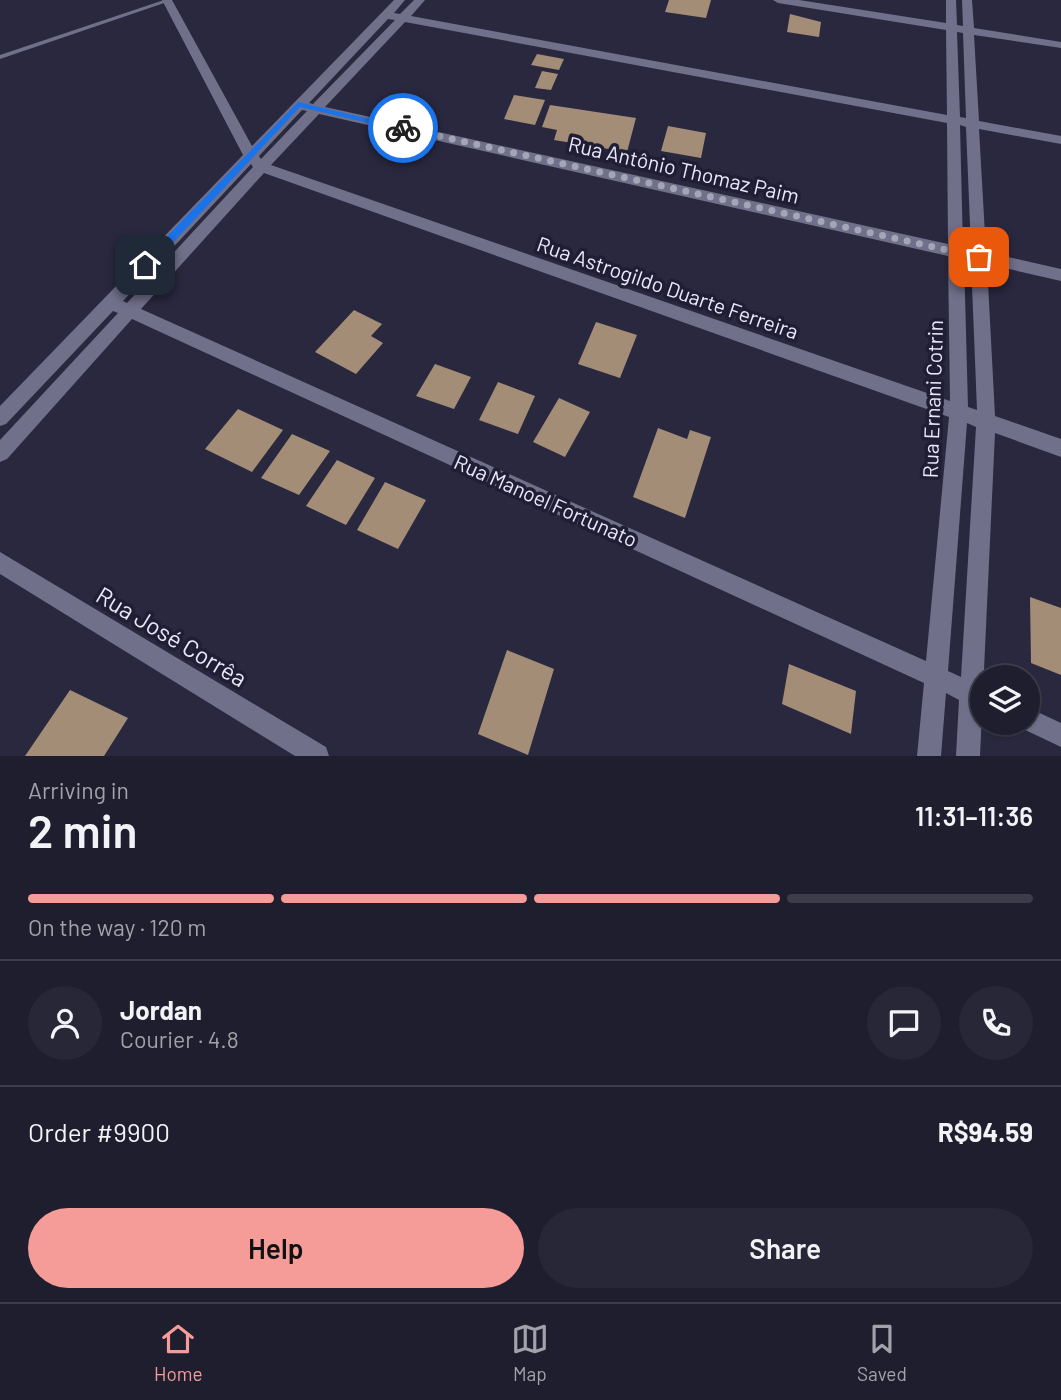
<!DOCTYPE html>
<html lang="en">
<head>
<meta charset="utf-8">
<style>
  :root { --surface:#1f1e2f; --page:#272737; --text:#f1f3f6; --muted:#a1a2aa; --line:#3c3c4b; --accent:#f59b98 }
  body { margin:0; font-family:Barlow,sans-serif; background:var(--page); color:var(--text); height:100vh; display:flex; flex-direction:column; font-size:26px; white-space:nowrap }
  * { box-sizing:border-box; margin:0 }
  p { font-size:23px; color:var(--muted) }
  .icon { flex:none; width:38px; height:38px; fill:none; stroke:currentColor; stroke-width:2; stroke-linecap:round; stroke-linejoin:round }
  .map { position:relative; height:756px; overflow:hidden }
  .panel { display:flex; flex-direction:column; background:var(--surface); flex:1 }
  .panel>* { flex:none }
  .buttons { position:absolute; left:970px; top:665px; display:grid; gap:14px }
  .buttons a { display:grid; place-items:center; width:70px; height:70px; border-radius:50%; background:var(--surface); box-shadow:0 2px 5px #0004,0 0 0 2px var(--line); font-size:35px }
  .pin { position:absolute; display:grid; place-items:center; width:60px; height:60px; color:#fff; margin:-30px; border-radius:14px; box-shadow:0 4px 10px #0006 }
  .courier { position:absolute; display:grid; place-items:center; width:70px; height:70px; margin:-35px; border:5px solid #1a73e8; border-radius:50%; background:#fff; color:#222; box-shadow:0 2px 9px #0007 }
  .headline em { font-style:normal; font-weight:600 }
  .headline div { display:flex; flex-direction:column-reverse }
  .headline { display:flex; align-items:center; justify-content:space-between; height:119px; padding:0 28px }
  h1 { font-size:46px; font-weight:600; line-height:52px }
  .bar { display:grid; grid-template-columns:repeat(4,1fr); gap:10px 7px; align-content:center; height:84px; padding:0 28px }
  .bar i { height:9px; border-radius:5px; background:var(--line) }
  .bar .active { background:var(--accent) }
  .bar p { grid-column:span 4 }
  .line { display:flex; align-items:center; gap:18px; padding:0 28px; border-top:2px solid var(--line) }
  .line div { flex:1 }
  .round { display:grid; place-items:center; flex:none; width:74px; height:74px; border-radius:37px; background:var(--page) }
  .cta { display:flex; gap:14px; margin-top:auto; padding:14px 28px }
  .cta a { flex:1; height:80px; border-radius:42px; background:var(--accent); color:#111; font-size:28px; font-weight:600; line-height:80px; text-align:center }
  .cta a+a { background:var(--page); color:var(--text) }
  .menu { display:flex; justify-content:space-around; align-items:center; height:98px; border-top:2px solid var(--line); background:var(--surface); font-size:19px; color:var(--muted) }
  .menu a { display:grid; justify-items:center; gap:4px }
  .menu .active { color:var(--accent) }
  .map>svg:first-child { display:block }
  .building { fill:#a38d76 }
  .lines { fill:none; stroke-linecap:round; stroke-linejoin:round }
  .lane { fill:#71708b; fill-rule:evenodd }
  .street { fill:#71708b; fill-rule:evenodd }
  .route { fill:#1a73e8 }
  .done { stroke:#a6a5b8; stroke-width:7; stroke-dasharray:0 12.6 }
  .labels { text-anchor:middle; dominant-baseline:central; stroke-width:7; stroke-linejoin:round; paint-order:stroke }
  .street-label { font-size:21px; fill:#e9e9f9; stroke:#201e34 }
  .near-street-label { font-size:24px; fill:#e9e9f9; stroke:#201e34 }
</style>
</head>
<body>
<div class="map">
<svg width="1061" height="756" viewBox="0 0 1061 756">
  <rect width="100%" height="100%" fill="#29283f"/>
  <path class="building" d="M669,0H711L706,18L665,12Z
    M790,14L821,22L819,37L787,32Z
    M537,54L564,59L559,70L531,65Z
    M542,71L558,74L551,90L535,88Z
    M514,95L545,100L535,125L504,119Z
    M550,105L636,118L627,152L554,140L557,130L542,127Z
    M668,126L706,133L701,158L661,151Z
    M354,310L382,324L371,336L383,343L356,374L315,352Z
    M596,322L637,335L620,378L578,364Z
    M435,364L471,377L454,409L416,396Z
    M498,382L535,396L518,434L479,420Z
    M559,398L590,412L565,457L533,442Z
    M238,409L283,430L252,472L205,449Z
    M658,428L687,439L690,430L711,437L685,518L633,497Z
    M292,434L330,451L299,495L261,478Z
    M337,460L375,478L346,525L306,506Z
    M385,482L426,500L398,549L357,530Z
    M1030,597L1061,608V675L1031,663Z
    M507,650L554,669L528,755L478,734Z
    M789,664L856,691L851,734L782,704Z
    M70,690L128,718L104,756H25Z"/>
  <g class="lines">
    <path class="lane" d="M164,0L170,1L0,59V55Z"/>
    <path class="street" d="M162,0H172L252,146L394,0H405L394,13L400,14L414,0H425L411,16L947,115L946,30L778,3L773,0H799L946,23V0H956L957,25L963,26L962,0H972L974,28L1061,42V48L974,35L979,121L1061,136V144L979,129L986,252L1061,269V281L987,264L995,416L1061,439V457L995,433L980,756H956L959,700L946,693L941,756H917L924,683L132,319L7,459L0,462V440L118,313L113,311L6,424L0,426V406L243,155ZM388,19L395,20L313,104L309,103ZM405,22L947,123L948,244L325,107ZM957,32L963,33L966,118L960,117ZM302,110L307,111L261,159L259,156ZM319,114L948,256L950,401L271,165ZM960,125L966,127L971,249L963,248ZM251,164L253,167L127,303L123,301ZM264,173L949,417L926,661L141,309ZM964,259L971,261L977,410L968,407ZM967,423L976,427L961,677L948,671Z
      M0,552L326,747L329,756H295L0,574Z
      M1027,707L1061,723V747L1019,727L1017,723H1027Z"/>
  </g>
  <path class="route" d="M298,102L408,128L403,131L300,107L149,268H142V262Z"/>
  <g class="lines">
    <path class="done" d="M403,128L979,257"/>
  </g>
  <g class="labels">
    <g class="street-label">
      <text transform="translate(684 169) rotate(13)">Rua Antônio Thomaz Paim</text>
      <text transform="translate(668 287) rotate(19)">Rua Astrogildo Duarte Ferreira</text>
      <text transform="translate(932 399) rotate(-88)">Rua Ernani Cotrin</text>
      <text transform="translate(546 500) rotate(24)">Rua Manoel Fortunato</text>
    </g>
    <g class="near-street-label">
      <text transform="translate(172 636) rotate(31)">Rua José Corrêa</text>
    </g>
  </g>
</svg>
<div class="buttons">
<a><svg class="icon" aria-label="layers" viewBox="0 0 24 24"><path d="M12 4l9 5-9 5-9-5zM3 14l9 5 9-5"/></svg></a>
</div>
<div class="pin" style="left:979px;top:257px;background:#ea580c"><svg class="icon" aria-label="bag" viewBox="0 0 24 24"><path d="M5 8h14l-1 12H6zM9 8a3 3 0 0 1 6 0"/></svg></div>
<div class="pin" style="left:145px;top:265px;background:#1f2937"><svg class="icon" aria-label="home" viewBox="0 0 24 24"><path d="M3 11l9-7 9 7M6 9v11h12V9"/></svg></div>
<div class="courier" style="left:403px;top:128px"><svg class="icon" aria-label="bike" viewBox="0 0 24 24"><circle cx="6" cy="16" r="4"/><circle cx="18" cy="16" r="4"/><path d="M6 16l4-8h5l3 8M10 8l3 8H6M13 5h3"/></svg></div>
</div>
<section class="panel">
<div class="headline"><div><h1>2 min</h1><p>Arriving in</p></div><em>11:31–11:36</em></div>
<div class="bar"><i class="active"></i><i class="active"></i><i class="active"></i><i></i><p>On the way · 120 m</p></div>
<div class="line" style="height:126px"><a class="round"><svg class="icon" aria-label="person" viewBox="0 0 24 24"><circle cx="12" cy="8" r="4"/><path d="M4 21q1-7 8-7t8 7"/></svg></a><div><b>Jordan</b><p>Courier · 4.8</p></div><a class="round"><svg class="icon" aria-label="chat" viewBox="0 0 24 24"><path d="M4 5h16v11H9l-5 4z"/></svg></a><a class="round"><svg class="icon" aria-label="phone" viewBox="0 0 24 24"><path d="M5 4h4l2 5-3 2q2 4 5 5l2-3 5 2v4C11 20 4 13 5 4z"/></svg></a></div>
<div class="line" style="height:91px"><div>Order #9900</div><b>R$94.59</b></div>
<div class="cta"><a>Help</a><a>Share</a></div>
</section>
<nav class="menu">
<a class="active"><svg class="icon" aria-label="home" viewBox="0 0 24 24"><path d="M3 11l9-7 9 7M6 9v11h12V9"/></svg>Home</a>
<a><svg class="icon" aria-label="map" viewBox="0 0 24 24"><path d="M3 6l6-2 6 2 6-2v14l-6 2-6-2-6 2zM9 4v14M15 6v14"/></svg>Map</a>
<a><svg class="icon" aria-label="saved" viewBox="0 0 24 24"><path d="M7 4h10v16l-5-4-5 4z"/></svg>Saved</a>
</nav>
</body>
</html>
